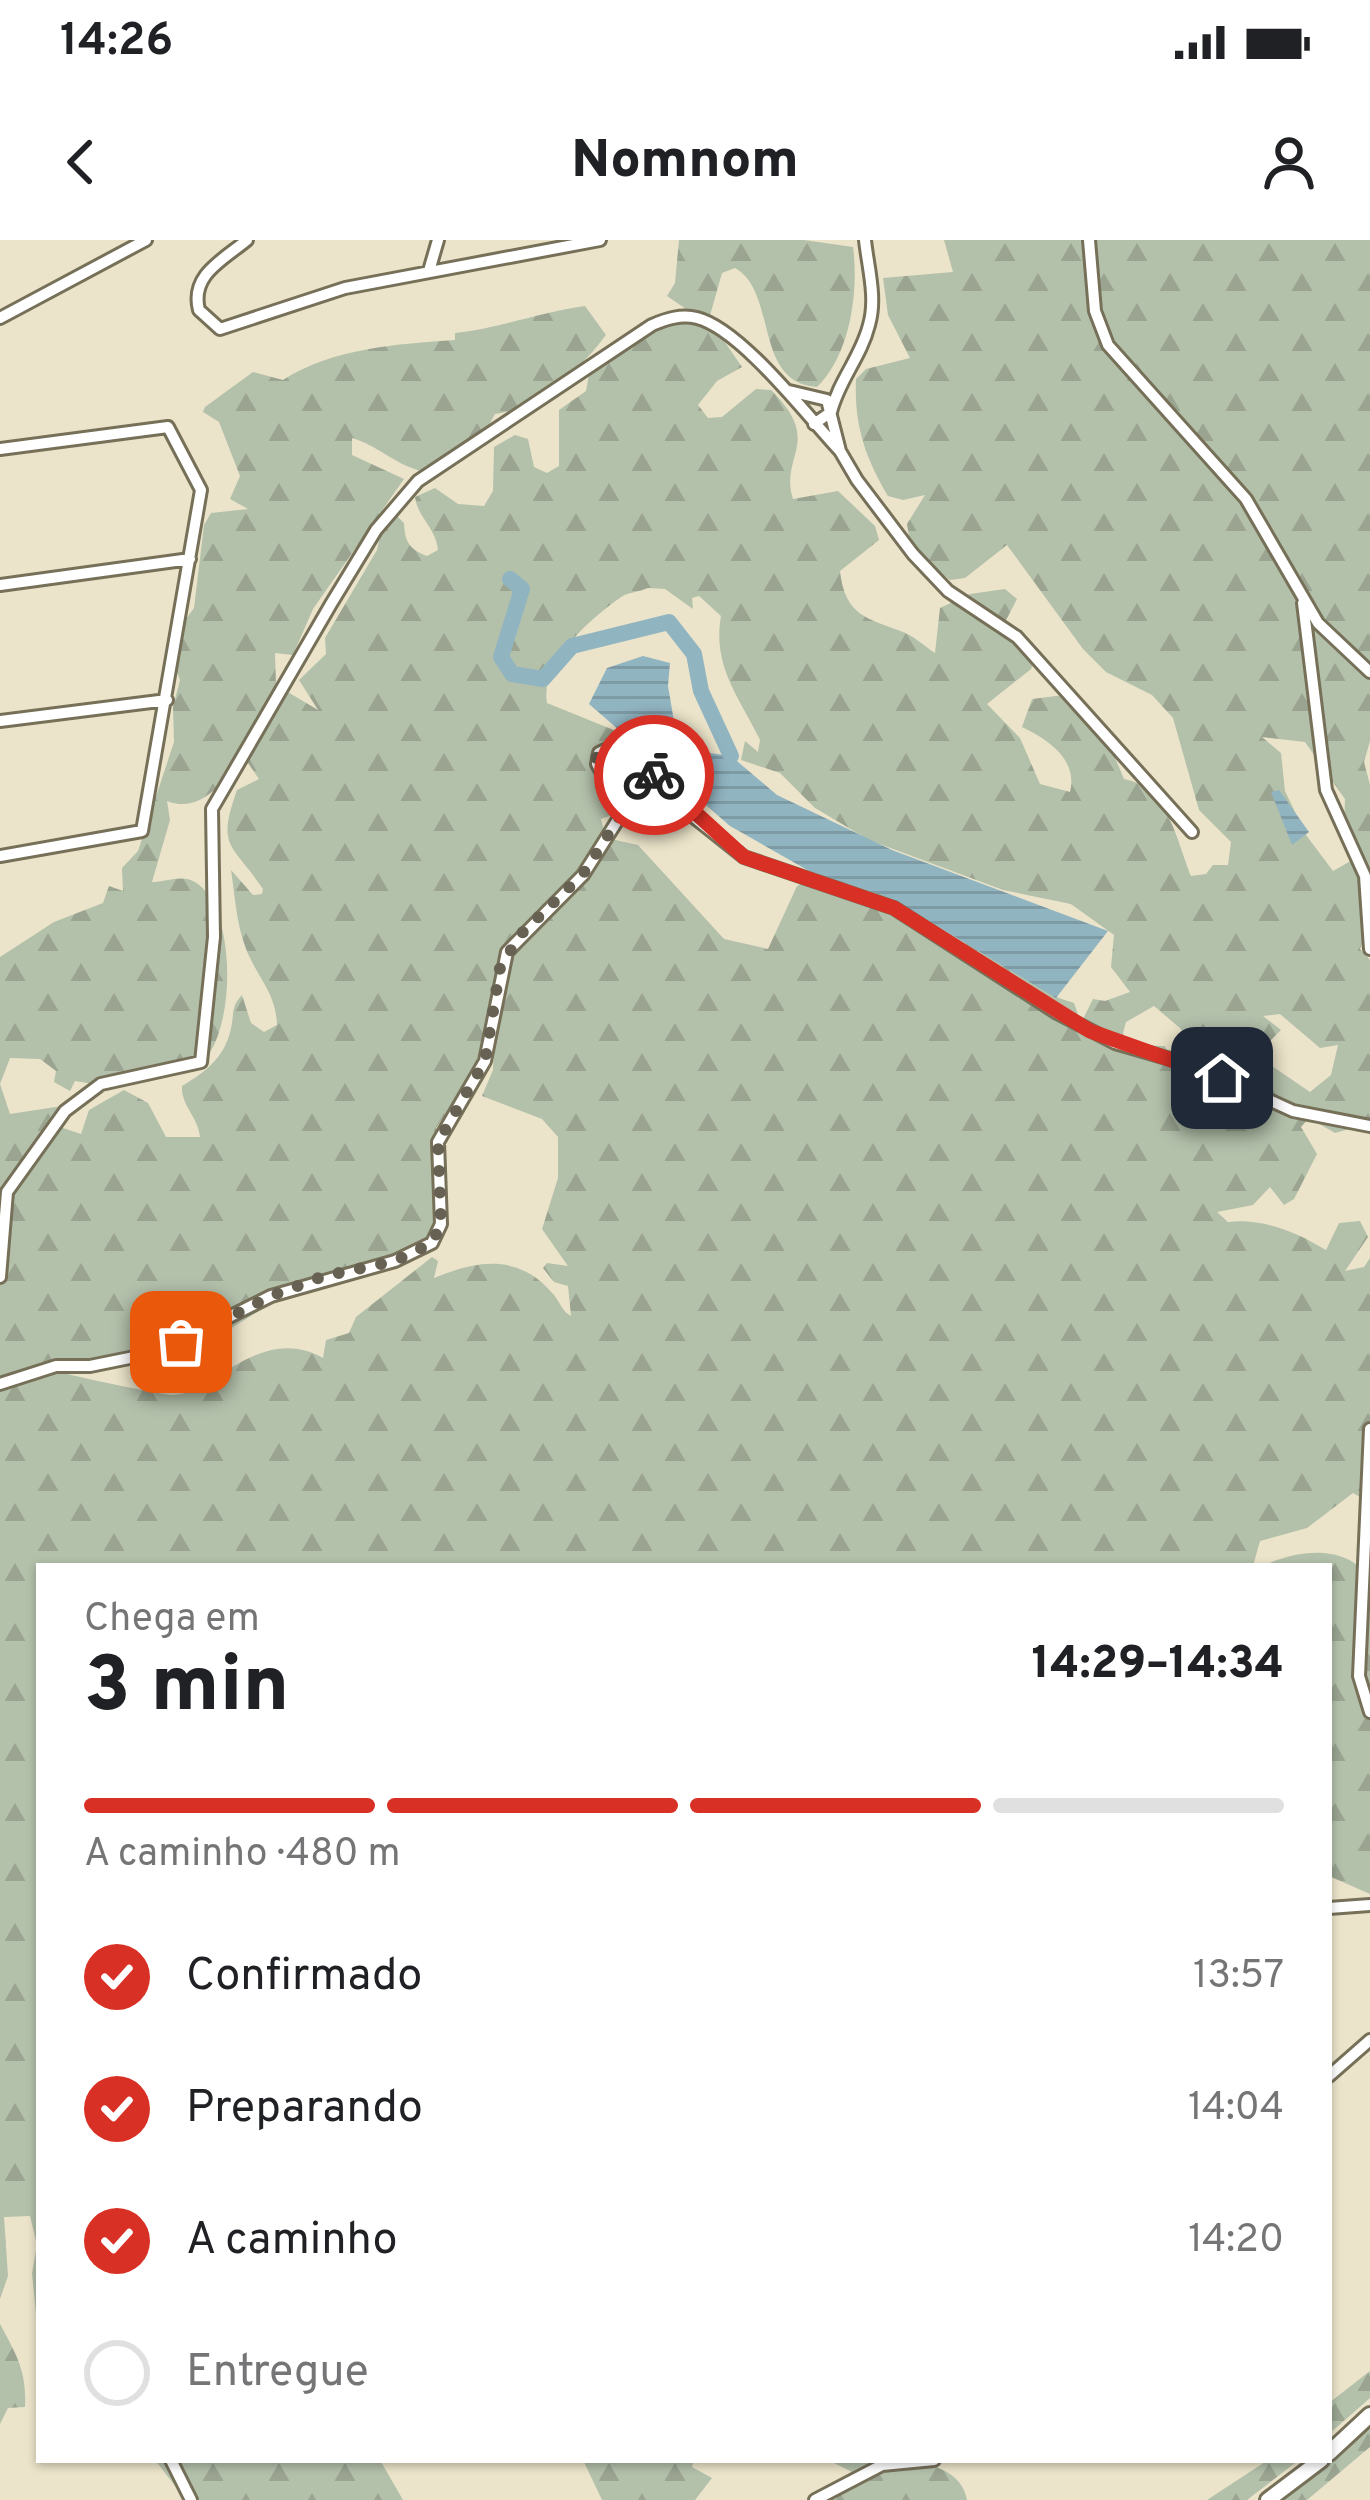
<!DOCTYPE html>
<html lang="pt">
<head>
<meta charset="utf-8">
<style>
  :root { --surface:#fff; --page:#f2f2f2; --text:#202124; --muted:#757577; --line:#e0e0e0; --accent:#d93025 }
  body { margin:0; font-family:Overpass,sans-serif; background:var(--page); color:var(--text); height:100vh; display:flex; flex-direction:column; font-size:45px; white-space:nowrap }
  * { box-sizing:border-box; margin:0 }
  p { font-size:39px; color:var(--muted) }
  .icon { flex:none; width:66px; height:66px; fill:none; stroke:currentColor; stroke-width:2; stroke-linecap:round; stroke-linejoin:round }
  .map { position:relative; flex:1; overflow:hidden }
  .sheet { position:absolute; left:36px; top:1323px; width:1296px; height:900px; display:flex; flex-direction:column; background:var(--surface); border-radius:0px; box-shadow:0 3px 9px #0004 }
  .sheet>* { flex:none }
  .pin { position:absolute; display:grid; place-items:center; width:102px; height:102px; color:#fff; margin:-51px; border-radius:24px; box-shadow:0 6px 18px #0006 }
  .courier { position:absolute; display:grid; place-items:center; width:120px; height:120px; margin:-60px; border:9px solid #d93025; border-radius:50%; background:#fff; color:#222; box-shadow:0 3px 15px #0007 }
  .overview em { font-style:normal; font-weight:800 }
  .overview div { display:flex; flex-direction:column-reverse }
  .overview { display:flex; align-items:center; justify-content:space-between; height:204px; padding:0 48px }
  h1 { font-size:78px; font-weight:800; line-height:90px }
  .bar { display:grid; grid-template-columns:repeat(4,1fr); gap:18px 12px; align-content:center; height:144px; padding:0 48px }
  .bar i { height:15px; border-radius:9px; background:var(--line) }
  .bar .on { background:var(--accent) }
  .bar p { grid-column:span 4 }
  ol { padding:0 48px; list-style:none }
  li { display:flex; align-items:center; gap:36px; height:132px }
  li p { margin-inline-start:auto }
  li .icon { padding:12px; border-radius:50%; background:var(--accent); color:#fff; stroke-width:4 }
  li:last-child { color:var(--muted) }
  li i { width:66px; height:66px; border:6px solid var(--line); border-radius:50% }
  .status { display:flex; justify-content:space-between; align-items:center; height:84px; padding:0 60px; background:var(--surface); direction:ltr }
  .status svg { height:33px; fill:currentColor }
  header { display:flex; justify-content:space-between; align-items:center; height:156px; padding:0 48px; background:var(--surface); font-size:54px; font-weight:800 }
  .map>svg:first-child { display:block }
  .forest { fill:url(#forest-firs); fill-rule:evenodd }
  .water { fill:url(#water-rules) }
  .lines { fill:none; stroke-linecap:round; stroke-linejoin:round }
  .river { stroke:#91b4c1; stroke-width:16 }
  .minor-casing { stroke:#767059; stroke-width:16 }
  .major-casing { stroke:#767059; stroke-width:20 }
  .minor { stroke:#fff; stroke-width:10 }
  .major { stroke:#fff; stroke-width:14 }
  .done { stroke:#666152; stroke-width:12; stroke-dasharray:0 21.6 }
  .route { stroke:#d93025; stroke-width:15 }
</style>
</head>
<body>
<div class="status"><b>14:26</b><svg viewBox="0 0 49 12"><path d="M0 12V9h3v3zM5 12V6h3v6zM10 12V3h3v9zM15 12V0h3v12zM26 1h20v11H26zM47 4h2v5h-2z"/></svg></div>
<header><svg class="icon" aria-label="back" viewBox="0 0 24 24"><path d="M15 5l-7 7 7 7"/></svg>Nomnom<svg class="icon" aria-label="person" viewBox="0 0 24 24"><circle cx="12" cy="8" r="4"/><path d="M4 21q1-7 8-7t8 7"/></svg></header>
<div class="map">
<svg width="1370" height="2260" viewBox="0 0 1370 2260">
  <defs>
    <pattern id="forest-firs" width="22" height="20" patternUnits="userSpaceOnUse" patternTransform="scale(3)"><rect width="22" height="20" fill="#b3c0aa"/><path d="M5 1l3.5 6h-7zM16 11l3.5 6h-7z" fill="#9aa491"/></pattern>
    <pattern id="water-rules" width="6" height="5" patternUnits="userSpaceOnUse" patternTransform="scale(3)"><rect width="6" height="5" fill="#91b4c1"/><path d="M0 2.5h6" fill="none" stroke="#7d9aa5"/></pattern>
  </defs>
  <rect width="100%" height="100%" fill="#ebe4ca"/>
  <path class="forest" d="M679,0H804L853,7C859,52 850,115 817,147C753,143 778,52 735,28L722,33L709,79L742,127L717,141L698,165L708,178L722,177L756,149L771,150C824,202 779,216 793,259L838,251L875,286L879,300L840,331C845,376 867,378 903,392C914,396 924,406 935,413L940,368L970,354L1005,349L1017,359L1004,384L1037,415L1031,429L987,464L1020,498L1040,544L1070,552C1078,521 1050,500 1022,487L1032,459L1064,455L1108,501L1124,539C1168,547 1177,601 1191,636L1206,634L1213,625H1228L1231,602L1199,570L1173,478L1152,455L1106,432L1083,409L1007,305L965,338L950,340L911,310L907,284L925,255L903,260L888,256C865,217 854,185 856,139L866,129L910,118L888,75L883,38L953,32L944,0H1370V501L1364,522L1370,545V681L1360,709L1370,720V883L1335,893L1309,878L1301,887L1317,914L1294,959L1284,965L1270,947L1253,965L1217,972L1228,982C1263,978 1297,992 1326,1010L1339,983L1360,981L1368,997L1345,1031L1364,1027L1370,1018V1654L1329,1636V1326H1263C1295,1310 1343,1304 1366,1334L1363,1259L1353,1253L1307,1288L1260,1301L1253,1326H39V2105L32,2033L37,2005L30,1976L4,1977L8,2036L0,2059V717L54,682L103,663L109,646L123,651L122,628L138,611L174,502L173,467L180,440L167,405L194,368L204,285L211,273L248,269L230,259L240,236L219,182L203,172L205,167L253,132L283,140C333,108 398,104 455,100V93C500,88 541,72 585,66L606,95C580,129 542,167 495,174L489,185L421,231C394,224 377,205 352,198V215L404,239L313,369L293,415L275,413L276,445L318,470L299,440L326,414L325,398L377,310L382,287L395,274L404,283C405,302 409,309 427,316L438,310C436,288 418,278 415,257L435,248L458,264L484,266L493,251L494,207L515,195L528,199L534,227L547,233L559,226V170L586,151L589,135L644,92L686,69L667,56L675,43ZM648,348L665,349L693,369L692,358L699,356L721,376C712,427 740,458 760,500L758,512L745,501L741,520L780,533L815,568L869,600L1003,650L1071,664L1114,695L1111,727L1130,752L1105,761L1093,759L1081,783L1074,763L1056,757V741L836,625L797,646L768,709L724,699L638,605L606,598L601,579L626,570L615,522L626,495L547,463C540,422 589,380 621,357C629,352 639,352 648,348ZM1262,497L1305,502L1345,559L1344,588L1356,618L1333,631L1306,595L1285,551L1281,513ZM248,523L259,539L237,550C216,609 232,603 263,649L262,654L253,655L231,630C235,656 236,681 245,706C256,737 276,751 277,785L264,792L251,783L242,755C232,766 234,770 232,783C227,816 207,831 182,846C181,866 198,876 200,897H166L148,863L124,850L89,870L81,894L60,887L62,866L10,874L0,844L10,818L40,819L56,831L54,842L70,851L75,841L99,845L195,828C237,804 239,668 195,642C182,634 165,642 152,642L170,580L167,561C203,575 221,538 248,523ZM1154,766L1181,789L1187,801L1203,790L1223,795L1236,848L1218,850L1205,815L1196,814L1177,833L1165,806L1129,805L1123,793L1126,782ZM1280,774L1320,808L1338,805L1331,835L1310,852L1263,820L1261,810L1281,790L1263,776ZM494,804L493,830L482,856L542,879L558,897V938L542,989L568,1026L547,1023L543,1028L554,1042L568,1046L571,1076C562,1071 561,1064 554,1055C519,1013 478,1020 434,1038L438,1021L432,1017L356,1077L349,1093L326,1100L323,1118C260,1083 213,1154 173,1155C163,1155 76,1137 56,1131L230,1089L283,1056L419,1011L437,976L436,888Z
    M0,2084C16,2114 27,2131 25,2167L8,2168L0,2184Z
    M1370,2131V2158L1329,2194V2163Z
    M1370,2181V2207L1307,2260H1277Z
    M155,2220H380L403,2260H186Z
    M583,2220H694L692,2227L712,2238L695,2260H602Z
    M828,2220C866,2220 959,2209 967,2260H827L837,2240L852,2232Z
    M1268,2220H1299L1247,2260H1207Z"/>
  <path class="water" d="M643,416L670,423L668,446L676,493L696,511L731,516L777,555L892,610L1108,691L1056,758L893,659L809,631L730,586L589,464L607,428Z
    M1279,550L1309,592L1292,605L1271,552Z"/>
  <g class="lines">
    <path class="river" d="M510,339L522,349L501,417L512,434L543,439L572,406L669,382L694,414L701,451L731,516"/>
    <g class="minor-casing">
      <path id="minor" d="M247,0C223,20 190,35 199,70L220,89L345,48L600,0
        M1089,0L1095,71L1108,105L1246,259L1318,383L1370,432
        M429,31L438,0
        M0,78L146,0
        M789,151L827,160L840,211L857,240L913,314L948,351L1017,397L1192,592
        M814,184L831,172C839,140 861,117 869,85C877,58 868,28 865,0
        M0,209L168,187L201,250L142,591L0,616
        M0,345L190,319
        M1303,363L1326,550L1365,636L1370,709
        M0,481L167,460
        M0,1037L7,952L65,871L101,844L201,822L214,697L212,569L331,364L376,290L418,241L652,85C666,79 681,74 697,78C741,89 808,177 840,211
        M0,1144L56,1126H90L159,1112L271,1056L395,1021L432,1003L441,984L438,902L485,821L507,712L583,635L619,578L618,561L597,524L599,513L611,507L634,513L695,578L744,617L894,668L1057,773L1115,803L1194,826L1293,871L1370,886
        M1370,1189L1359,1436L1370,1472
        M1329,1668L1370,1665
        M1329,1836L1370,1800
        M171,2220L191,2260
        M815,2260L882,2225L934,2220"/>
    </g>
    <g class="major-casing">
      <path id="major" d="M1329,2213L1370,2175
        M1268,2260L1321,2220"/>
    </g>
    <use href="#minor" class="minor"/>
    <use href="#major" class="major"/>
  </g>
  <g class="lines">
    <path class="done" d="M181,1102L271,1056L324,1036L395,1021L432,1003L441,984L438,902L485,821L500,728L520,695L583,634L619,578L618,561L596,518L605,509L622,507L654,535"/>
    <path class="route" d="M654,535L744,617L894,668L1090,791L1222,838"/>
  </g>
</svg>
<div class="pin" style="left:181px;top:1102px;background:#ea580c"><svg class="icon" aria-label="bag" viewBox="0 0 24 24"><path d="M5 8h14l-1 12H6zM9 8a3 3 0 0 1 6 0"/></svg></div>
<div class="pin" style="left:1222px;top:838px;background:#1f2937"><svg class="icon" aria-label="home" viewBox="0 0 24 24"><path d="M3 11l9-7 9 7M6 9v11h12V9"/></svg></div>
<div class="courier" style="left:654px;top:535px"><svg class="icon" aria-label="bike" viewBox="0 0 24 24"><circle cx="6" cy="16" r="4"/><circle cx="18" cy="16" r="4"/><path d="M6 16l4-8h5l3 8M10 8l3 8H6M13 5h3"/></svg></div>
<section class="sheet">
<div class="overview"><div><h1>3 min</h1><p>Chega em</p></div><em>14:29–14:34</em></div>
<div class="bar"><i class="on"></i><i class="on"></i><i class="on"></i><i></i><p>A caminho · 480 m</p></div>
<ol>
<li><svg class="icon" aria-label="check" viewBox="0 0 24 24"><path d="M5 12l5 5 9-10"/></svg>Confirmado<p>13:57</p></li>
<li><svg class="icon" aria-label="check" viewBox="0 0 24 24"><path d="M5 12l5 5 9-10"/></svg>Preparando<p>14:04</p></li>
<li><svg class="icon" aria-label="check" viewBox="0 0 24 24"><path d="M5 12l5 5 9-10"/></svg>A caminho<p>14:20</p></li>
<li><i></i>Entregue</li>
</ol>
</section>
</div>
</body>
</html>
